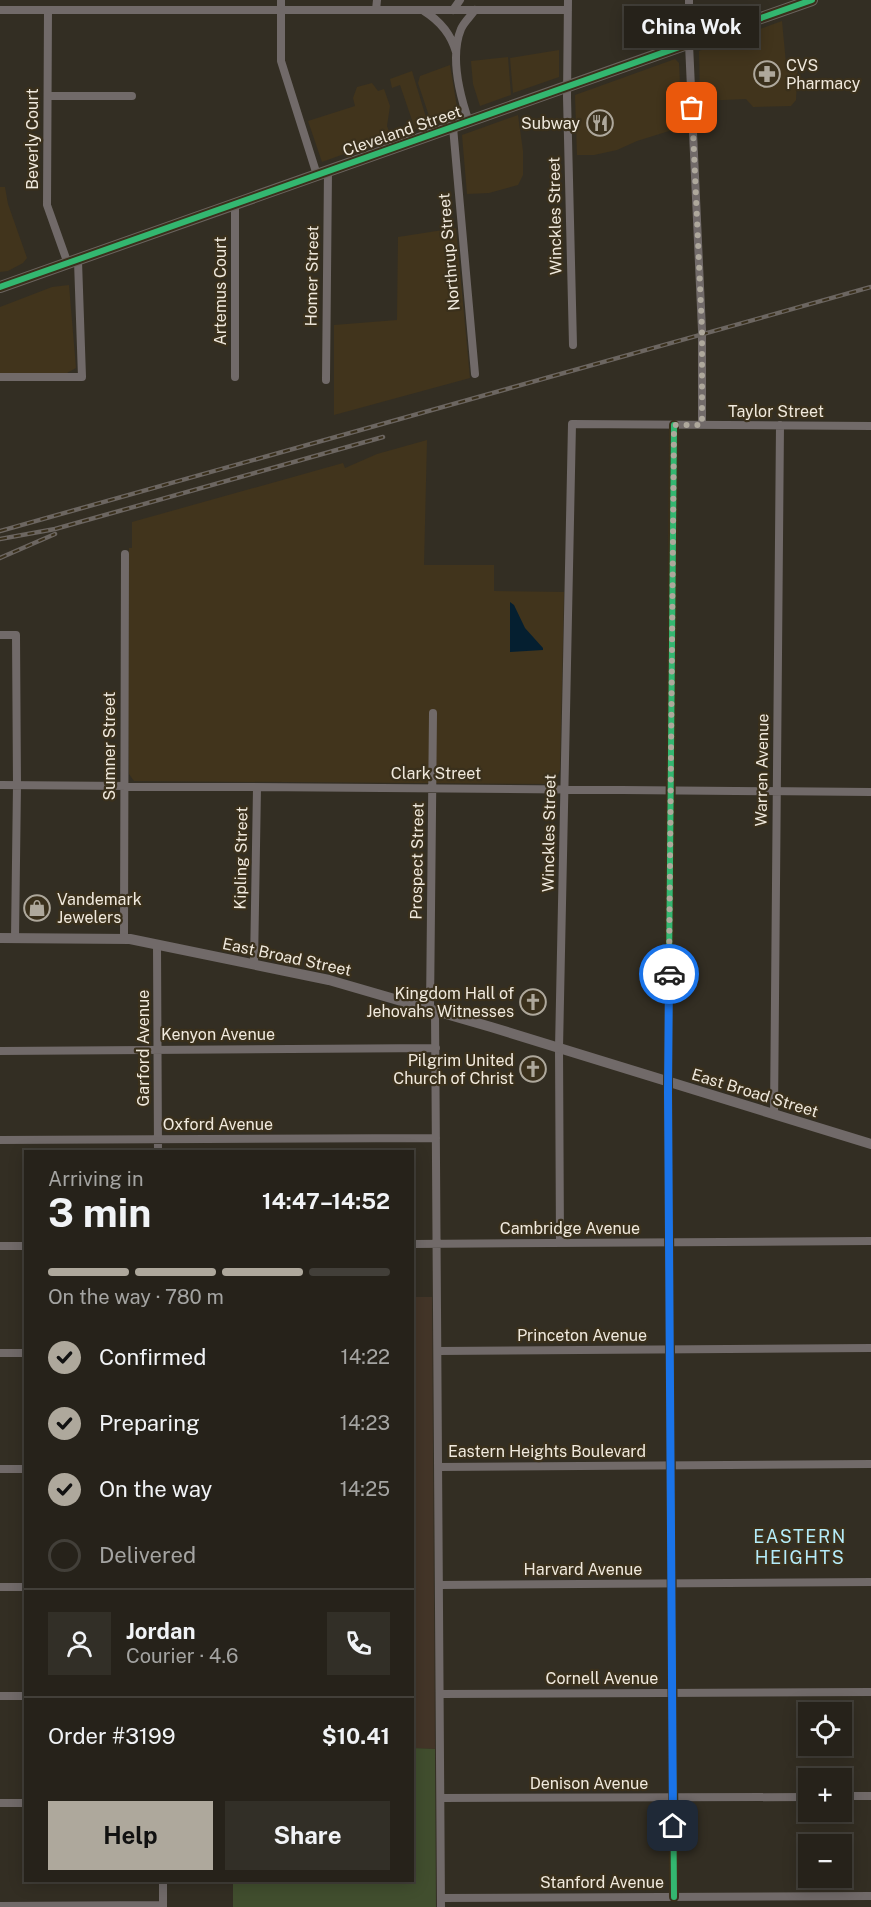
<!DOCTYPE html>
<html lang="en">
<head>
<meta charset="utf-8">
<style>
  :root { --surface:#26221a; --page:#322f27; --text:#f1f3f6; --muted:#a4a4a2; --line:#423f39; --accent:#aea89c }
  body { margin:0; font-family:"Public Sans",sans-serif; background:var(--page); color:var(--text); height:100vh; display:flex; flex-direction:column; font-size:22px; white-space:nowrap }
  * { box-sizing:border-box; margin:0 }
  p { font-size:20px; color:var(--muted) }
  .icon { flex:none; width:33px; height:33px; fill:none; stroke:currentColor; stroke-width:2; stroke-linecap:round; stroke-linejoin:round }
  .map { position:relative; flex:1; overflow:hidden }
  .side { position:absolute; left:24px; top:1150px; width:390px; height:732px; display:flex; flex-direction:column; background:var(--surface); border-radius:0px; box-shadow:0 3px 15px #0003,0 0 0 2px var(--line) }
  .side>* { flex:none }
  .buttons { position:absolute; left:798px; top:1702px; display:grid; gap:12px }
  .buttons a { display:grid; place-items:center; width:54px; height:54px; border-radius:0px; background:var(--surface); box-shadow:0 3px 15px #0003,0 0 0 2px var(--line); font-size:30px }
  .pin { position:absolute; display:grid; place-items:center; width:51px; height:51px; color:#fff; margin:-26px; border-radius:12px; box-shadow:0 3px 9px #0006 }
  .courier { position:absolute; display:grid; place-items:center; width:60px; height:60px; margin:-30px; border:4px solid #1a73e8; border-radius:50%; background:#fff; color:#222; box-shadow:0 2px 8px #0007 }
  .bubble { position:absolute; height:42px; border-radius:0px; background:var(--surface); box-shadow:0 3px 15px #0003,0 0 0 2px var(--line); font-size:20px; font-weight:700; line-height:42px; text-align:center }
  .summary em { font-style:normal; font-weight:700 }
  .summary div { display:flex; flex-direction:column-reverse }
  .summary { display:flex; align-items:center; justify-content:space-between; height:102px; padding:0 24px }
  h1 { font-size:39px; font-weight:700; line-height:45px }
  .bar { display:grid; grid-template-columns:repeat(4,1fr); gap:9px 6px; align-content:center; height:72px; padding:0 24px }
  .bar i { height:8px; border-radius:4px; background:var(--line) }
  .bar .selected { background:var(--accent) }
  .bar p { grid-column:span 4 }
  .line { display:flex; align-items:center; gap:15px; padding:0 24px; border-top:2px solid var(--line) }
  .line div { flex:1 }
  .round { display:grid; place-items:center; flex:none; width:63px; height:63px; border-radius:0px; background:var(--page) }
  ol { padding:0 24px; list-style:none }
  li { display:flex; align-items:center; gap:18px; height:66px }
  li p { margin-inline-start:auto }
  li .icon { padding:6px; border-radius:50%; background:var(--accent); color:#111; stroke-width:4 }
  li:last-child { color:var(--muted) }
  li i { width:33px; height:33px; border:3px solid var(--line); border-radius:50% }
  .primary-button { display:flex; gap:12px; margin-top:auto; padding:12px 24px }
  .primary-button a { flex:1; height:69px; border-radius:0px; background:var(--accent); color:#111; font-size:24px; font-weight:700; line-height:69px; text-align:center }
  .primary-button a+a { background:var(--page); color:var(--text) }
  .map>svg:first-child { display:block }
  .built { fill:#41341c }
  .education { fill:#433528 }
  .green { fill:#414e2e }
  .water { fill:#051f30 }
  .lines { fill:none; stroke-linecap:round; stroke-linejoin:round }
  .minor { stroke:#716a69; stroke-width:8 }
  .tertiary { stroke:#716a69; stroke-width:10 }
  .secondary { stroke:#6a635f; stroke-width:12 }
  .rail-casing { stroke:#6c6661; stroke-width:4.5 }
  .rail { stroke:#3a301c; stroke-width:2; stroke-dasharray:7; stroke-linecap:butt }
  .cycleway-casing { stroke:#3a301c; stroke-width:10 }
  .cycleway { stroke:#33b770; stroke-width:6 }
  .done { stroke:#aea89c; stroke-width:6; stroke-dasharray:0 10.8 }
  .route { stroke:#1a73e8; stroke-width:8 }
  .labels { text-anchor:middle; dominant-baseline:central; stroke-width:4.5; stroke-linejoin:round; paint-order:stroke }
  .poi-label { font-size:16px; fill:#f0e9dd; stroke:#3a301c; text-anchor:end }
  .street-label { font-size:16px; fill:#f0e9dd; stroke:#3a301c }
  .neighbourhood-label { font-size:18px; letter-spacing:1.5px; fill:#b4ecfa; stroke:#3a301c }
</style>
</head>
<body>
<div class="map">
<svg width="871" height="1907" viewBox="0 0 871 1907">
  <rect width="100%" height="100%" fill="#332e23"/>
  <path class="built" d="M782,21L786,63H798L796,100L791,106L753,107L746,99L700,101L699,51Z
    M559,50V77L513,93L510,58Z
    M508,57L511,95L480,106L473,84L471,61Z
    M675,59L679,63L682,127L637,141L617,150L594,155H577L575,95Z
    M450,65L458,113L431,122L418,83L420,76Z
    M412,71L428,124L415,129L400,85L392,88L390,79Z
    M372,83L378,91L384,89L390,106L387,126L391,137L322,162L308,121L355,106L353,98L357,87Z
    M518,115L523,151V175L518,185L489,193L467,194L462,135Z
    M0,187H5L8,204L27,258L23,263L8,271L0,272Z
    M456,228L470,378L334,415V325L397,320L398,237Z
    M69,285L76,368L67,373H0V307L52,287Z
    M427,440L424,565H494V591L564,592L560,770L557,777L548,784L134,781L129,774L128,699L129,548H132V522L343,463L345,468L377,454Z"/>
  <path class="education" d="M412,1297H432L435,1749L413,1748Z"/>
  <path class="green" d="M413,1748L435,1749L436,1907H233V1881H412Z"/>
  <path class="water" d="M510,602L514,605L525,628L543,648V650L510,652Z"/>
  <g class="lines">
    <path class="minor" d="M281,0V61L317,175
      M568,0L567,97L573,345
      M689,0V44L702,330V425
      M0,10H568
      M48,10L47,205L68,264
      M376,10L377,0
      M453,10L460,0
      M424,11C440,21 451,34 456,52
      M48,96H132
      M469,122C460,96 450,56 461,29C464,22 470,17 475,10
      M453,127L475,374
      M235,205V377
      M0,377H82L78,261
      M326,380L328,171
      M0,635H16L17,785L15,938
      M0,785L871,792
      M124,939L125,554
      M157,945L158,1152
      M254,964L257,788
      M430,1009L433,713
      M435,1011L441,1907
      M0,1051L436,1048
      M774,1114L780,425
      M0,1140L436,1138
      M560,1243L559,1048L572,424L871,426
      M412,1244L871,1241
      M0,1246H26
      M438,1351L871,1348
      M0,1353H26
      M439,1467L871,1464
      M0,1469H26
      M439,1585L871,1582
      M0,1587H26
      M440,1694L871,1692
      M0,1696H26
      M842,1796H871
      M441,1798L808,1797
      M0,1803H26
      M163,1881V1907
      M674,1897L668,1082L674,425
      M441,1898L871,1896
      M0,1906L163,1905"/>
    <path class="tertiary" d="M0,938L130,939L329,980L491,1027L871,1144"/>
    <path class="secondary" d="M0,287L812,0"/>
    <g class="rail-casing">
      <path id="rail" d="M0,531L871,287
        M0,539L55,529L383,437
        M0,558L55,534"/>
    </g>
    <use href="#rail" class="rail"/>
    <g class="cycleway-casing">
      <path id="cycleway" d="M0,287L812,0
        M674,1897L668,1082L674,425"/>
    </g>
    <use href="#cycleway" class="cycleway"/>
  </g>
  <g class="lines">
    <path class="done" d="M669,974L674,425H702V330L692,108"/>
    <path class="route" d="M669,974L668,1092L673,1826"/>
  </g>
  <defs>
    <g id="pharmacy-ring" transform="scale(1.35)"><circle r="9.5" fill="#3a301c" stroke="#aea89c" stroke-width="1.5"/><path d="M-2-6h4v4h4v4h-4v4h-4v-4h-4v-4h4Z" fill="#aea89c"/></g>
    <g id="restaurant-ring" transform="scale(1.35)"><circle r="9.5" fill="#3a301c" stroke="#aea89c" stroke-width="1.5"/><path d="M-5-6h1v4h1v-4h1v4h1v-4h1v5L-1.5 .5V6h-2V.5L-5-1ZM5-6V6H3V1.5H1.5Q1.5-4 5-6Z" fill="#aea89c"/></g>
    <g id="shop-ring" transform="scale(1.35)"><circle r="9.5" fill="#3a301c" stroke="#aea89c" stroke-width="1.5"/><path d="M-5-2.5h2.3a2.7 3.5 0 0 1 5.4 0H5L5.5 6h-11ZM-1.5-2.5h3a1.5 2.3 0 0 0-3 0Z" fill="#aea89c"/></g>
    <g id="church-ring" transform="scale(1.35)"><circle r="9.5" fill="#3a301c" stroke="#aea89c" stroke-width="1.5"/><path d="M-1.2-6h2.4v3.5h3.3v2.4h-3.3V6h-2.4V-.1h-3.3v-2.4h3.3Z" fill="#aea89c"/></g>
  </defs>
  <g fill-rule="evenodd">
    <use href="#pharmacy-ring" x="767" y="74"/>
    <use href="#restaurant-ring" x="600" y="123"/>
    <use href="#shop-ring" x="37" y="908"/>
    <use href="#church-ring" x="533" y="1002"/>
    <use href="#church-ring" x="533" y="1069"/>
  </g>
  <g class="labels">
    <g class="poi-label">
      <text x="786" y="65" text-anchor="start">CVS<tspan x="786" dy="18">Pharmacy</tspan></text>
      <text x="580" y="123">Subway</text>
      <text x="57" y="899" text-anchor="start">Vandemark<tspan x="57" dy="18">Jewelers</tspan></text>
      <text x="514" y="993">Kingdom Hall of<tspan x="514" dy="18">Jehovahs Witnesses</tspan></text>
      <text x="514" y="1060">Pilgrim United<tspan x="514" dy="18">Church of Christ</tspan></text>
    </g>
    <g class="street-label">
      <text transform="translate(402 131) rotate(-19)">Cleveland Street</text>
      <text transform="translate(32 139) rotate(-90)">Beverly Court</text>
      <text transform="translate(555 216) rotate(-91)">Winckles Street</text>
      <text transform="translate(449 252) rotate(-95)">Northrup Street</text>
      <text transform="translate(312 276) rotate(-89)">Homer Street</text>
      <text transform="translate(220 291) rotate(-90)">Artemus Court</text>
      <text x="776" y="411">Taylor Street</text>
      <text transform="translate(109 746) rotate(-90)">Sumner Street</text>
      <text transform="translate(762 770) rotate(-89)">Warren Avenue</text>
      <text x="436" y="773">Clark Street</text>
      <text transform="translate(549 833) rotate(-89)">Winckles Street</text>
      <text transform="translate(241 858) rotate(-89)">Kipling Street</text>
      <text transform="translate(417 861) rotate(-89)">Prospect Street</text>
      <text transform="translate(287 957) rotate(12)">East Broad Street</text>
      <text x="218" y="1034">Kenyon Avenue</text>
      <text transform="translate(143 1048) rotate(-90)">Garford Avenue</text>
      <text transform="translate(755 1093) rotate(17)">East Broad Street</text>
      <text x="218" y="1124">Oxford Avenue</text>
      <text x="570" y="1228">Cambridge Avenue</text>
      <text x="582" y="1335">Princeton Avenue</text>
      <text x="547" y="1451">Eastern Heights Boulevard</text>
      <text x="583" y="1569">Harvard Avenue</text>
      <text x="602" y="1678">Cornell Avenue</text>
      <text x="589" y="1783">Denison Avenue</text>
      <text x="602" y="1882">Stanford Avenue</text>
    </g>
    <g class="neighbourhood-label">
      <text x="800" y="1536">EASTERN<tspan x="800" dy="21">HEIGHTS</tspan></text>
    </g>
  </g>
</svg>
<div class="buttons">
<a><svg class="icon" aria-label="locate" viewBox="0 0 24 24"><circle cx="12" cy="12" r="6"/><path d="M12 2v4M12 18v4M2 12h4M18 12h4"/></svg></a>
<a>+</a>
<a>−</a>
</div>
<div class="pin" style="left:692px;top:108px;background:#ea580c"><svg class="icon" aria-label="bag" viewBox="0 0 24 24"><path d="M5 8h14l-1 12H6zM9 8a3 3 0 0 1 6 0"/></svg></div>
<div class="pin" style="left:673px;top:1826px;background:#1f2937"><svg class="icon" aria-label="home" viewBox="0 0 24 24"><path d="M3 11l9-7 9 7M6 9v11h12V9"/></svg></div>
<div class="courier" style="left:669px;top:974px"><svg class="icon" aria-label="car" viewBox="0 0 24 24"><path d="M5 17H2v-5l4-1 3-4h7l3 4 3 1v5h-3M9 17h6M6 11h13"/><circle cx="7" cy="17" r="2"/><circle cx="17" cy="17" r="2"/></svg></div>
<div class="bubble" style="left:624px;top:6px;width:135px">China Wok</div>
<section class="side">
<div class="summary"><div><h1>3 min</h1><p>Arriving in</p></div><em>14:47–14:52</em></div>
<div class="bar"><i class="selected"></i><i class="selected"></i><i class="selected"></i><i></i><p>On the way · 780 m</p></div>
<ol>
<li><svg class="icon" aria-label="check" viewBox="0 0 24 24"><path d="M5 12l5 5 9-10"/></svg>Confirmed<p>14:22</p></li>
<li><svg class="icon" aria-label="check" viewBox="0 0 24 24"><path d="M5 12l5 5 9-10"/></svg>Preparing<p>14:23</p></li>
<li><svg class="icon" aria-label="check" viewBox="0 0 24 24"><path d="M5 12l5 5 9-10"/></svg>On the way<p>14:25</p></li>
<li><i></i>Delivered</li>
</ol>
<div class="line" style="height:108px"><a class="round"><svg class="icon" aria-label="person" viewBox="0 0 24 24"><circle cx="12" cy="8" r="4"/><path d="M4 21q1-7 8-7t8 7"/></svg></a><div><b>Jordan</b><p>Courier · 4.6</p></div><a class="round"><svg class="icon" aria-label="phone" viewBox="0 0 24 24"><path d="M5 4h4l2 5-3 2q2 4 5 5l2-3 5 2v4C11 20 4 13 5 4z"/></svg></a></div>
<div class="line" style="height:78px"><div>Order #3199</div><b>$10.41</b></div>
<div class="primary-button"><a>Help</a><a>Share</a></div>
</section>
</div>
</body>
</html>
